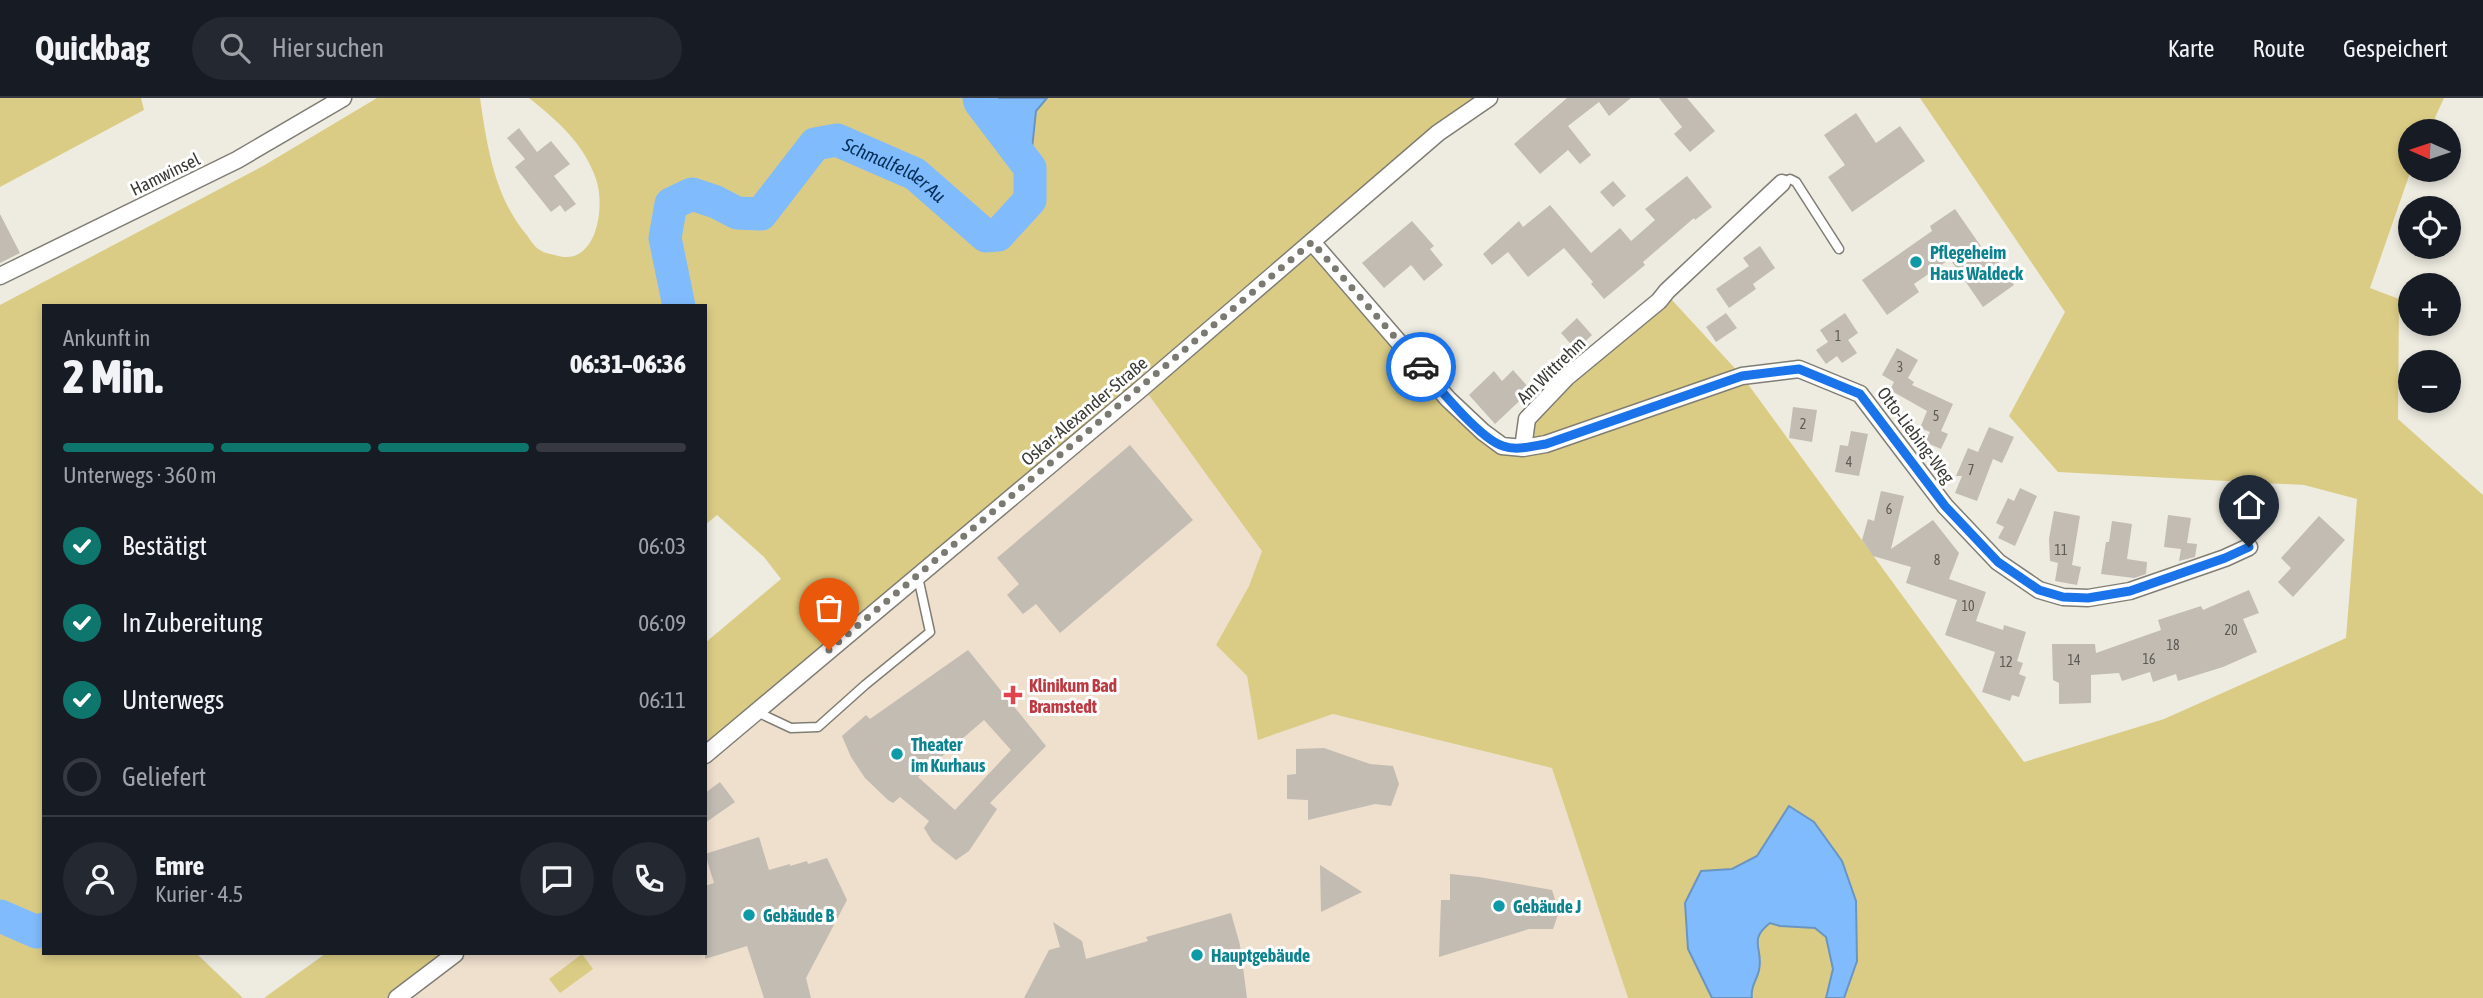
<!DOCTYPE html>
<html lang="de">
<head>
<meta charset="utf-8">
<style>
  :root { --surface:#171b24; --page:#242831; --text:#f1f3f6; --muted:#9ea1a6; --line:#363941; --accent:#0f766e }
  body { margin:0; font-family:"Asap Condensed",sans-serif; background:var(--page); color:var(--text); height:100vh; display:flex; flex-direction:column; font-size:26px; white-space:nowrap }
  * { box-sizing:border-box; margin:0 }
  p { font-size:23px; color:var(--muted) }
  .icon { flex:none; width:38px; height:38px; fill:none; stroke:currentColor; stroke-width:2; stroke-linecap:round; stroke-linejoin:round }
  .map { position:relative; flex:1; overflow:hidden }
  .details { position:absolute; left:42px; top:206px; width:665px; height:651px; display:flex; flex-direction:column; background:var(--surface); border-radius:0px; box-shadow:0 4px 10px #0003 }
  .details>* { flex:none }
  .needle { width:46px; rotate:273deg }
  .fabs { position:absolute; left:2398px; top:21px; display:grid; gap:14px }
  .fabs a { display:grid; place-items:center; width:63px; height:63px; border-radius:50%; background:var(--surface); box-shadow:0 4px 10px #0003; font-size:35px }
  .pin { position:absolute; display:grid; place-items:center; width:60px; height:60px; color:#fff; margin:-72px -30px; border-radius:50% 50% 50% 0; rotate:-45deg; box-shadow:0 0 7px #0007 }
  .pin .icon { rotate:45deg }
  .courier { position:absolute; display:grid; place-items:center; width:70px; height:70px; margin:-35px; border:5px solid #1a73e8; border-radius:50%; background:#fff; color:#222; box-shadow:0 2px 9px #0007 }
  .headline em { font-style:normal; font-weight:800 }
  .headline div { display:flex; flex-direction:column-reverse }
  .headline { display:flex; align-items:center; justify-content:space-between; height:119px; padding:0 21px }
  h1 { font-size:46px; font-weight:800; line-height:52px }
  .bar { display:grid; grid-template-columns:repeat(4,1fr); gap:10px 7px; align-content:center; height:84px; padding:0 21px }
  .bar i { height:9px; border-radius:5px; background:var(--line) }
  .bar .active { background:var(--accent) }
  .bar p { grid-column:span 4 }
  .line { display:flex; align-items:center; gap:18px; padding:0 21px; border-top:2px solid var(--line) }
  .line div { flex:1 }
  .round { display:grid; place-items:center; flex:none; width:74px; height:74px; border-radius:37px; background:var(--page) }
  ol { padding:0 21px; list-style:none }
  li { display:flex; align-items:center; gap:21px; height:77px }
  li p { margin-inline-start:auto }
  li .icon { padding:7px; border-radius:50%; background:var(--accent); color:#fff; stroke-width:4 }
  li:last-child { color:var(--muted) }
  li i { width:38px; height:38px; border:4px solid var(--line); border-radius:50% }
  header { display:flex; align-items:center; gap:42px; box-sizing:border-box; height:98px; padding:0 35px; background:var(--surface); border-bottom:2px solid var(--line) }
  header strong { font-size:33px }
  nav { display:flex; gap:38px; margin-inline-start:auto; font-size:24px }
  .search { width:490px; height:63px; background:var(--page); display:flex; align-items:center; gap:18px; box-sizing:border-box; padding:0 24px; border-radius:38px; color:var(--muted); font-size:26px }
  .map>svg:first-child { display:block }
  .medical { fill:#efdfcd }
  .green { fill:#dbcc85 }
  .water { fill:#7fbbfd; stroke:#6b95c1; stroke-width:2 }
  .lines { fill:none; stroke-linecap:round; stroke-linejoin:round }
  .river { stroke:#7fbbfd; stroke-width:33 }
  .building { fill:#c3bcb3; fill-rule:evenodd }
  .service-casing { stroke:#807e74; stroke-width:11 }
  .minor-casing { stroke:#807e74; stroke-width:19 }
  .service { stroke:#fff; stroke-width:8 }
  .minor { stroke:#fff; stroke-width:16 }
  .done { stroke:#7a7972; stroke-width:7; stroke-dasharray:0 12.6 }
  .route { stroke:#1a73e8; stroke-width:9 }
  .culture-dot { fill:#0f9aa8; stroke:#fff; stroke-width:2.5 }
  .health-dot { fill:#e0444e; stroke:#fff; stroke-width:2.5 }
  .labels { text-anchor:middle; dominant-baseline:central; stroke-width:6; stroke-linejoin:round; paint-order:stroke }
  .number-label { font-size:14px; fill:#5d5b55 }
  .street-label { font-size:18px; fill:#3b3b36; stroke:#fff }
  .culture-label { font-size:18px; font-weight:bold; fill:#0d838f; stroke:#fff; text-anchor:start }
  .health-label { font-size:18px; font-weight:bold; fill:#be3a42; stroke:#fff; text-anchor:start }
  .water-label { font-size:19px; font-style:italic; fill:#043059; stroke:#fff }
</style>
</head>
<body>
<header>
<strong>Quickbag</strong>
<div class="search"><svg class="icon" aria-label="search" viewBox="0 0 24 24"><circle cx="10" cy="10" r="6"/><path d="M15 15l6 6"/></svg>Hier suchen</div>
<nav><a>Karte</a><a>Route</a><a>Gespeichert</a></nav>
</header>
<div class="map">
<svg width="2483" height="900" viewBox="0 0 2483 900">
  <rect width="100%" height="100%" fill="#eeece1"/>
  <path class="medical" d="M1143,289L1238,412L1262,453L1249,488L1216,547L1247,578L1258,641L1333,616L1552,670L1628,900H397L455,856H705V656Z"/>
  <path class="green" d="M0,0H141L144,12L0,89Z
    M377,0H480C487,47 494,98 526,136C530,141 534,149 540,152C544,155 550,156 555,157C596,171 606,110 596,81C584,46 558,23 529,0H1489L1308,154L1444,310L1480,342L1499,356L1523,350L1530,323L1570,280L1663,203L1672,202L1742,278L2024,664L2164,621L2346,540L2357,401L2304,387L2058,374L2009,318L2065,214L1920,0H2444L2429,33H2410L2411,72L2370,190L2399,201L2398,321L2483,397V900H1844L1857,863L1856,803L1789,708L1757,758L1732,771L1701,773L1688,851L1712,900H1628L1552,670L1333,616L1258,642L1247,578L1216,547L1249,488L1262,453L1143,289L705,657V545L781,481L764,459L717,417L705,427V208H44V856H197L243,900H0V207L263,68Z
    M1770,825L1780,828L1815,830L1826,839L1833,871L1826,900H1752L1750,894L1760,870L1756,839L1759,834Z
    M325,856H455L397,900H264Z
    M582,856L593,871L560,895L549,881Z"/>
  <path class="water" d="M979,0H1047L1036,13L1030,70L980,4Z
    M1789,708L1814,724L1842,763L1856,803L1857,863L1844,900H1826L1833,871L1826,839L1815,830L1780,828L1770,825C1747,843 1764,850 1759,872C1757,882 1750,889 1752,900H1712L1688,851L1685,805L1701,773L1732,771L1757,758Z"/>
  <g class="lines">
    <g class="river">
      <path id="s1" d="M679,208L665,140L671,106L692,96L716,104L737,115L761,116L815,46L837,42L915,76L986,138L998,137L1030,102V70L980,4L979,0"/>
      <path d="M0,818L37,834L44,831"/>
    </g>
  </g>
  <path class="building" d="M1567,0H1631L1609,18L1599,4L1568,28L1591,57L1580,66L1568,52L1540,76L1514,46Z
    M1659,0H1687L1715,33L1690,54L1674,36L1682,29Z
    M1856,15L1876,45L1900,28L1925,63L1852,114L1828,79L1845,67L1824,37Z
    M519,30L537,54L551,43L570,66L554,78L576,106L565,114L560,107L551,114L515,69L525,61L507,40Z
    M1687,78L1712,109L1695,122L1694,120L1643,164L1645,167L1604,201L1591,186L1593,184L1564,150L1528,179L1508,154L1492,167L1483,156L1519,123L1523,129L1550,107L1591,155L1620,130L1631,143L1655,122L1645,111Z
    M1613,83L1626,98L1613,109L1600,94Z
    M1955,111L1987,157L1992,154L2014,187L1983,209L1950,161L1914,186L1919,194L1887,217L1862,182L1932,133L1930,128Z
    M0,116L20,155L0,165Z
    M1412,123L1434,148L1430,151L1443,167L1424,183L1411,167L1384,190L1362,165Z
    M1760,148L1775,170L1753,186L1756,191L1729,210L1716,191L1749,168L1743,160Z
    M1726,215L1737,230L1716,244L1706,229Z
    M1845,215L1858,235L1848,242L1857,255L1842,265L1837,258L1826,266L1816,252L1828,244L1820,232Z
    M1577,220L1592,237L1576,252L1561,235Z
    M1897,250L1918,262L1908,280L1914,284L1912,287L1953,306L1941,333L1948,336L1941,351L1925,344L1930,334L1920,330L1927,313L1890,292L1894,284L1882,277Z
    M1513,272L1531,292L1495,326L1469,297L1494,273L1502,283Z
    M1793,309L1817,312L1812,344L1789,340Z
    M1989,329L2014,339L2002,365L1993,361L1977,403L1955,395L1962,378H1956L1968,350L1978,354Z
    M1851,333L1868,336L1859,378L1835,374L1840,347L1848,348Z
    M1130,347L1193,422L1060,535L1036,506L1023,516L1007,497L1019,486L997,460Z
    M2020,390L2037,398L2015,448L1998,440L2004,429L1996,425L2008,400L2014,403Z
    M1881,393L1904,398L1891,451L1933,422L1959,455L1949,481L1986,494L1976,523L2003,532L2004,527L2026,534L2017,563L2023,565L2019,576L2026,579L2019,599L2012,597L2010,603L1982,594L1995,554L1945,537L1957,502L1906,485L1911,469L1873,458L1862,442L1868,421L1874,423Z
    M2240,395L2263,397L2261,411L2249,410L2248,427L2226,425L2228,401L2239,402Z
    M2054,413L2080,418L2072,467L2081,469L2077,487L2055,483L2058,465L2050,463L2049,441Z
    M2168,417L2191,420L2187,445L2197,446L2195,459L2179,463L2181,451L2164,449Z
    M2319,418L2345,442L2293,499L2278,484L2291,470L2281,460Z
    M2112,423L2132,426L2127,461L2147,464L2146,476L2134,480L2101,476L2106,444H2109Z
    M2249,492L2259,515L2243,521L2257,554L2223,569L2178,583L2176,576L2153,584L2150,574L2122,583L2119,575L2091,577V605L2059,606V585L2053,582L2052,546H2095L2096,555L2161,532L2158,522L2201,508L2203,512Z
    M968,552L1046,648L990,705L997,711L969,753L956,762L932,743L924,730L929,723L900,699L893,705L888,702L865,680L851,659L842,638L866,617L870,621ZM984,622L1011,652L955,712L918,679Z
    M1324,650L1370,666L1393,668L1399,686L1391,708L1375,706L1308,722V702L1287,701V677L1296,676V651Z
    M720,684L735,704L705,725V695Z
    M759,739L769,772L790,766V768L807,763L808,766L827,760L847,802L806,880L811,900H764L747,848L705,861V788L714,785L705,756Z
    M1320,767L1345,783L1362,794L1321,814Z
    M1450,776L1479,779L1552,792L1559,814L1553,831H1529L1439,859L1441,802H1450Z
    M1231,815L1240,847L1247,900H1024L1049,852L1060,849L1053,824L1082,843L1086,861L1148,843L1146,839Z"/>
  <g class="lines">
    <g class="service-casing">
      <path id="service" d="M1782,85L1790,81L1796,84L1839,151
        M757,614L791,630L818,629L865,587L930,534L918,479"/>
    </g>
    <g class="minor-casing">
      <path id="minor" d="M1312,144L1448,301L1483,334L1502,348L1523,350L1546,346L1742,278L1799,271L1860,296L1945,408L1998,464L2039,492L2063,499L2088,500L2130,493L2225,460L2249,449
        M0,178L237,62L343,0
        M1523,350L1527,321L1567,279L1659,203L1667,193L1782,85
        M705,657L1143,289L1438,35L1489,0
        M397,900L455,856"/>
    </g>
    <use href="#service" class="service"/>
    <use href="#minor" class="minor"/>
  </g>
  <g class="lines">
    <path class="done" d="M829,552L1312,144L1421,269"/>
    <path class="route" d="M1421,269C1437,288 1480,341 1503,348C1516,353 1533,348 1546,346L1742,278L1799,271L1860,296L1945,408L1998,464L2039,492L2063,499L2088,500L2130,493L2225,460L2249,449"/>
  </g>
  <g class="culture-dot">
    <circle cx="1916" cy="164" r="7"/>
    <circle cx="897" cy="656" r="7"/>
    <circle cx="1499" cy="808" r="7"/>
    <circle cx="749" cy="817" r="7"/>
    <circle cx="1197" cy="857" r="7"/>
  </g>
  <path class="health-dot" d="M1009.5 586.5h7v7h7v7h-7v7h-7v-7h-7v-7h7z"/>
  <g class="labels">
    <g class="number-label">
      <text x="1838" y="238">1</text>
      <text x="1900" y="269">3</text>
      <text x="1936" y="318">5</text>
      <text x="1803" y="326">2</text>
      <text x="1849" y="364">4</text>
      <text x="1971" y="372">7</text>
      <text x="1889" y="411">6</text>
      <text x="2061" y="452">11</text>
      <text x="1937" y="462">8</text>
      <text x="1968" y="508">10</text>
      <text x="2231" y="532">20</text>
      <text x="2173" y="547">18</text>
      <text x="2149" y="561">16</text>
      <text x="2074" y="562">14</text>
      <text x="2006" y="564">12</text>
    </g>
    <g class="street-label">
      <text transform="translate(165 76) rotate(-26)">Hamwinsel</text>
      <text transform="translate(1551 272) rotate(-44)">Am Wittrehm</text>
      <text transform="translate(1084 313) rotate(-40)">Oskar-Alexander-Straße</text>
      <text transform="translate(1916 337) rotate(53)">Otto-Liebing-Weg</text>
    </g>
    <g class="culture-label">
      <text x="1930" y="154">Pflegeheim<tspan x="1930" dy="21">Haus Waldeck</tspan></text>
      <text x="911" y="646">Theater<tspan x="911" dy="21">im Kurhaus</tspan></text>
      <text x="1513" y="808">Gebäude J</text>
      <text x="763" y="817">Gebäude B</text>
      <text x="1211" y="857">Hauptgebäude</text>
    </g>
    <g class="health-label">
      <text x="1029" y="587">Klinikum Bad<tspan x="1029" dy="21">Bramstedt</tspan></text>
    </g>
    <g class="water-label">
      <text stroke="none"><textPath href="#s1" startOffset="376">Schmalfelder Au</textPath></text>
    </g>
  </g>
</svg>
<div class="fabs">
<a><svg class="needle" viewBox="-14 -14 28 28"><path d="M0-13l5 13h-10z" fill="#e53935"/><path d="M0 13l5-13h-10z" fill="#9ea1a6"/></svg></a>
<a><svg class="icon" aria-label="locate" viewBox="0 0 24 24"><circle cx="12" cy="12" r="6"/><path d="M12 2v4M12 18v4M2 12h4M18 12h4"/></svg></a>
<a>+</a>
<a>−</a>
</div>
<div class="pin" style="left:829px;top:552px;background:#ea580c"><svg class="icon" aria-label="bag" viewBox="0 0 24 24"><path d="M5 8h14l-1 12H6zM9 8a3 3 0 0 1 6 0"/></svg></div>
<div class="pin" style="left:2249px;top:449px;background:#1f2937"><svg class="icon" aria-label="home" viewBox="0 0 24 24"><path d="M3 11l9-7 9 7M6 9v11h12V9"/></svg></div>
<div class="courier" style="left:1421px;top:269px"><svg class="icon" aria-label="car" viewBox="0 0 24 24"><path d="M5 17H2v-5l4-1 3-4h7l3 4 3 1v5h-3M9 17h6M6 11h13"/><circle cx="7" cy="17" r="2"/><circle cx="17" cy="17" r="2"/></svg></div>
<section class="details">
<div class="headline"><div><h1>2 Min.</h1><p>Ankunft in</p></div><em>06:31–06:36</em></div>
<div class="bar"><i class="active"></i><i class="active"></i><i class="active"></i><i></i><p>Unterwegs · 360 m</p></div>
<ol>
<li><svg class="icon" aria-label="check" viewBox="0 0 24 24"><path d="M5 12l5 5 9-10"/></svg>Bestätigt<p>06:03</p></li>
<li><svg class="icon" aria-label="check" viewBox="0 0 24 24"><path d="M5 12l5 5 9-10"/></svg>In Zubereitung<p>06:09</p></li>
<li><svg class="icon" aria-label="check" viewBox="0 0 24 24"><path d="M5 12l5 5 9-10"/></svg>Unterwegs<p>06:11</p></li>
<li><i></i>Geliefert</li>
</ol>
<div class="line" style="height:126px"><a class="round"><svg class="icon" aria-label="person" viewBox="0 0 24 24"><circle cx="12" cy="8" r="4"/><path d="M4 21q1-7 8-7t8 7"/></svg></a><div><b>Emre</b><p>Kurier · 4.5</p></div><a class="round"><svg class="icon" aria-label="chat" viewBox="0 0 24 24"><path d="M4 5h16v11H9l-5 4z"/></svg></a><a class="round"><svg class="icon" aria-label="phone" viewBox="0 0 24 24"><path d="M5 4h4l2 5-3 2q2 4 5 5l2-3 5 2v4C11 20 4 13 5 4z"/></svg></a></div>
</section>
</div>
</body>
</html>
